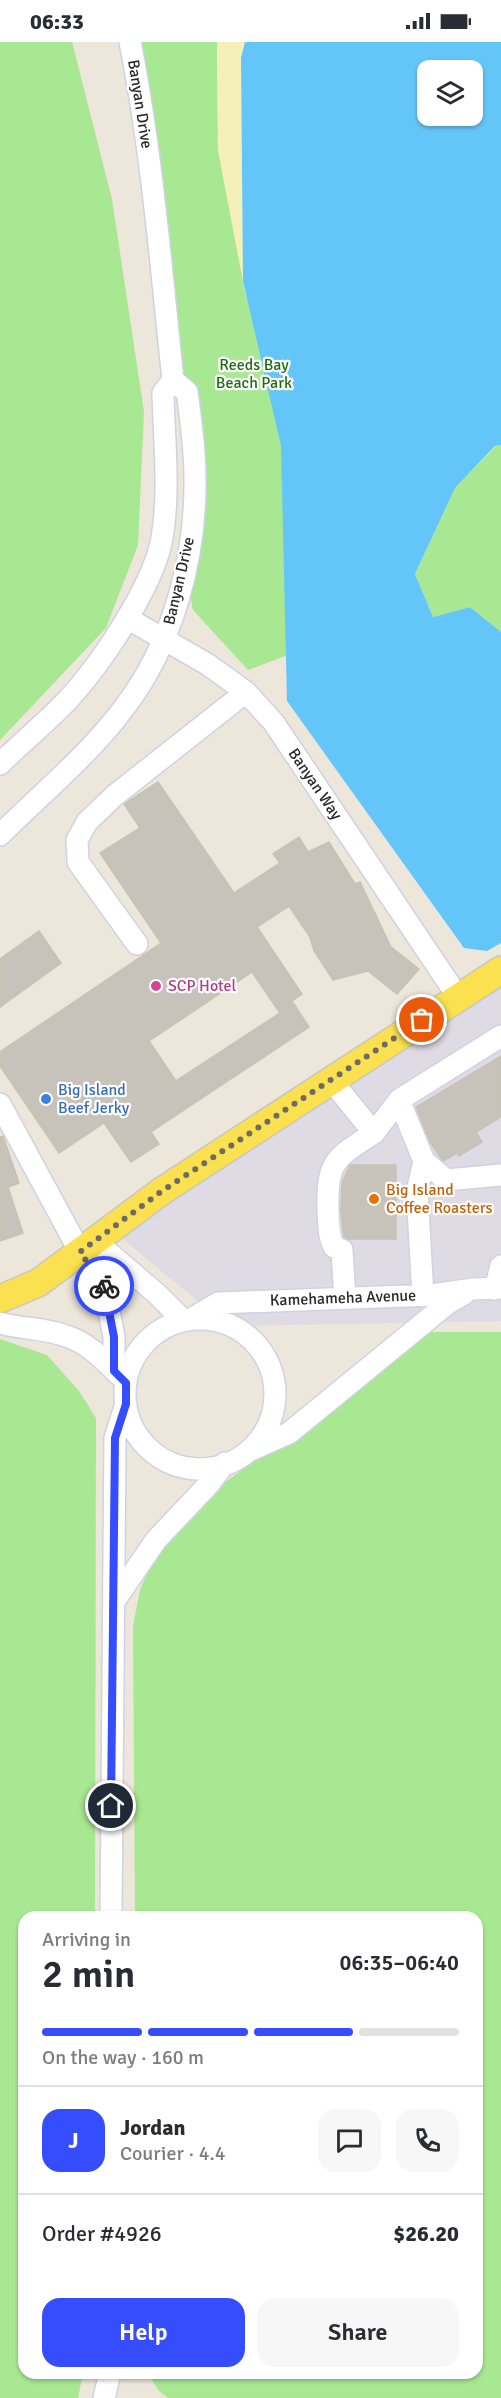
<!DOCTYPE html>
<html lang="en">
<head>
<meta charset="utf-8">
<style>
  :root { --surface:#fff; --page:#f7f7f7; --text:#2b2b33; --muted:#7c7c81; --line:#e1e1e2; --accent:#354cff }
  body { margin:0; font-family:Signika,sans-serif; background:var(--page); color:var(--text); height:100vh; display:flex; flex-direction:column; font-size:22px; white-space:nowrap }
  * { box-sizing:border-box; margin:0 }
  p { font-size:20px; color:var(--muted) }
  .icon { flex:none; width:33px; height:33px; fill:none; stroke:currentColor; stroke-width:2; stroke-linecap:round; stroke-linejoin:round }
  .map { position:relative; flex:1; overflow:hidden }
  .panel { position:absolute; left:18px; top:1869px; width:465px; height:468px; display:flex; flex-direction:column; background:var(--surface); border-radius:18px; box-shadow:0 2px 4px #0004 }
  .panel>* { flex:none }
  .tools { position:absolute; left:417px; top:18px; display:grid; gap:12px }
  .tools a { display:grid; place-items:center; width:66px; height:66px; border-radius:12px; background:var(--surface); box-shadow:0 2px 4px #0004; font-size:30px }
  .pin { position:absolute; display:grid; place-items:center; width:51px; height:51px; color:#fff; margin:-26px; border:3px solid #fff; border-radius:50%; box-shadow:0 2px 6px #0007 }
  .courier { position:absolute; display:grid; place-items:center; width:60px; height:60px; margin:-30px; border:4px solid #354cff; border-radius:50%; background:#fff; color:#222; box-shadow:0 2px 8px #0007 }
  .headline em { font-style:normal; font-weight:600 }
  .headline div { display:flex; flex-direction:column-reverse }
  .headline { display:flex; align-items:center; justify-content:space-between; height:102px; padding:0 24px }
  h1 { font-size:39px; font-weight:600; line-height:45px }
  .bar { display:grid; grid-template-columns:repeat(4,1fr); gap:9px 6px; align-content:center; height:72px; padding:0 24px }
  .bar i { height:8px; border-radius:4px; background:var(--line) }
  .bar .selected { background:var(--accent) }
  .bar p { grid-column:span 4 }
  .line { display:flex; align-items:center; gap:15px; padding:0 24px; border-top:2px solid var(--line) }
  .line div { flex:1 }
  .round { display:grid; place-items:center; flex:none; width:63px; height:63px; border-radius:18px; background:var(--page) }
  .cta { display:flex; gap:12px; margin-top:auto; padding:12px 24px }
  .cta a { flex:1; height:69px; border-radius:18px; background:var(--accent); color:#fff; font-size:24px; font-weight:600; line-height:69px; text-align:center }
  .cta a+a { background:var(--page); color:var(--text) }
  .status { display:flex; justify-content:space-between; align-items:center; height:42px; padding:0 30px; background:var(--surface); direction:ltr }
  .status svg { height:16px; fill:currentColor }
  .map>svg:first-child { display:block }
  .industrial { fill:#dfdbe5 }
  .green { fill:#a9e892 }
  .sand { fill:#f5f0ba }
  .water { fill:#64c6f8; fill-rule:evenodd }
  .building { fill:#c8c3ba; stroke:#c8c2b4; stroke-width:1.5; fill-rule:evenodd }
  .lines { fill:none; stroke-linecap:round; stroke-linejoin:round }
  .minor-casing { stroke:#cfd2e4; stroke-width:24 }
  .major-casing { stroke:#c7c7c7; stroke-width:30 }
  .minor { stroke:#fff; stroke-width:21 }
  .major { stroke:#fbe050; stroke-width:27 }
  .done { stroke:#6e6b67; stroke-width:6; stroke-dasharray:0 10.8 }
  .route { stroke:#354cff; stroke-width:8 }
  .hotel-dot { fill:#d1479c; stroke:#fff; stroke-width:2 }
  .shop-dot { fill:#3f7fe0; stroke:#fff; stroke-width:2 }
  .food-dot { fill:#e8710a; stroke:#fff; stroke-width:2 }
  .labels { text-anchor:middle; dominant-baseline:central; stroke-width:4.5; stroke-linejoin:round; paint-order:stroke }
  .street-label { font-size:16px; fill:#292929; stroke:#fff }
  .park-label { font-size:16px; fill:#206c14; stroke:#fff }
  .hotel-label { font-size:16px; fill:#b23c85; stroke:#fff; text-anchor:start }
  .shop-label { font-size:16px; fill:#366cbe; stroke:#fff; text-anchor:start }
  .food-label { font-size:16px; fill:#c56008; stroke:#fff; text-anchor:start }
</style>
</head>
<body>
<div class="status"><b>06:33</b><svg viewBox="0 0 49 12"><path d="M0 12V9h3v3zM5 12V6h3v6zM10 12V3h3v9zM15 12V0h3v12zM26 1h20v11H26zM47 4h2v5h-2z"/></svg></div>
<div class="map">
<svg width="501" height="2356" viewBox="0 0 501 2356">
  <rect width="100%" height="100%" fill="#ede6da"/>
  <path class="industrial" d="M501,941V1279L228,1284L119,1194Z"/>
  <path class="green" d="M0,0H72L112,157L144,370L138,503L106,586L0,698Z
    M127,0H217L218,109L315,283L296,610L248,628L193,568L185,528L190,375Z
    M501,403V590L470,565L433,575L415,532L455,446L496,404Z
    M429,1290H501V2356H168L158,2348L148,2331H477V1875H135L133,1584L140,1548L155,1512L208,1453Z
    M0,1297L47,1313L79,1349L96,1376L95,1875H24V2331H83L78,2356H0Z"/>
  <path class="sand" d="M217,0H277L289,389L245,250L218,109Z"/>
  <path class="water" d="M245,0H501V403L495,404L455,446L415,532L433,575L470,565L501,590V901L487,909L464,906L287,659L281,404L243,239L241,16ZM428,28H472V74H428Z"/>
  <path class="building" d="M158,740L234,851L280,821L273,812L299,795L308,810L329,800L355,842L360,840L391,905L419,927L397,952L368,929L333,938L314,909L310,895L289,864L257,885L302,952L292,959L309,985L151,1090L159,1102L131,1120L104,1081L59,1111L0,1024V1010L161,901L100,811L140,786L124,762ZM252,930L280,971L176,1039L149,999Z
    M39,889L61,921L0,965V917Z
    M501,1014V1075L476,1090L482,1100L459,1114L457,1111L443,1119L430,1100L416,1065Z
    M3,1094L19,1141L8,1145L23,1191L0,1199V1095Z
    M350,1123H396V1197H348L344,1195L341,1169L342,1141Z"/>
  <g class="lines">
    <g class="minor-casing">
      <path id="minor" d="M127,576L207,622L246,650L274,681L458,955
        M0,722C27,695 60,670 84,639C111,606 155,538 162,496C170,449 164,399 163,351L173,338
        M0,793C41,752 89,713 124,666C173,602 196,516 195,436C195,407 191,378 187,350L173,338C161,225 152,111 130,0
        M137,902L78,820L77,798L87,780L114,754L246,650
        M501,994L399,1058L424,1119L446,1138L501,1133
        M331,1038L374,1091C334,1117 327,1119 328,1169C329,1182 328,1194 334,1205L342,1208L345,1256
        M0,1062L80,1210L104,1243L114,1295V1328
        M374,1091L399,1058
        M95,1199L157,1252L183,1278
        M495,1247L501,1224
        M423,1254L417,1150L424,1119
        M191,1277L218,1261L432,1253L473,1247L501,1246
        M125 1352a75 75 0 1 1 150 0a75 75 0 1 1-150 0Z
        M0,1281C21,1287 45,1286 66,1294C88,1301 103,1317 119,1333
        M251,1408L289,1391L448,1261L464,1252
        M115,1558L156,1498L209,1442L225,1421
        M111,1875L115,1396L126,1362
        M104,2356L110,2331"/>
    </g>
    <g class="major-casing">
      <path id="major" d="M0,1257L38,1241L162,1149L501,928"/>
    </g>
    <use href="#minor" class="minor"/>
    <use href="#major" class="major"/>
  </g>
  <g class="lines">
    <path class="done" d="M104,1244L80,1210L162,1149L422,978"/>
    <path class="route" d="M104,1244L114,1295V1329L126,1341V1362L115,1396L111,1764"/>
  </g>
  <circle class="hotel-dot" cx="156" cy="944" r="6"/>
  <circle class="shop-dot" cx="46" cy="1057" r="6"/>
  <circle class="food-dot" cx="374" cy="1157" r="6"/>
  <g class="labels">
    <g class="street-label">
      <text transform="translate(140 62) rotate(81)">Banyan Drive</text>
      <text transform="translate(179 539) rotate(-77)">Banyan Drive</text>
      <text transform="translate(315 742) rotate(56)">Banyan Way</text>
      <text transform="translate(343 1256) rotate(-2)">Kamehameha Avenue</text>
    </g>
    <g class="park-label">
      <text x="254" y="323">Reeds Bay<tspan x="254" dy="18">Beach Park</tspan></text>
    </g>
    <g class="hotel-label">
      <text x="168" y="944">SCP Hotel</text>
    </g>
    <g class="shop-label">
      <text x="58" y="1048">Big Island<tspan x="58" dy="18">Beef Jerky</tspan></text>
    </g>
    <g class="food-label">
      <text x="386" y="1148">Big Island<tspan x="386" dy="18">Coffee Roasters</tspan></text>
    </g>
  </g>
</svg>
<div class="tools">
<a><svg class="icon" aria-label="layers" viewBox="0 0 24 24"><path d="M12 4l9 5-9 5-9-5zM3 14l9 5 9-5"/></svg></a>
</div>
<div class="pin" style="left:422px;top:978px;background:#ea580c"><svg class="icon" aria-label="bag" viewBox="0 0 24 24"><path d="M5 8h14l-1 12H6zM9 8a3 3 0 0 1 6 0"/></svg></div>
<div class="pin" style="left:111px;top:1764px;background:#1f2937"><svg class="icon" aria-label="home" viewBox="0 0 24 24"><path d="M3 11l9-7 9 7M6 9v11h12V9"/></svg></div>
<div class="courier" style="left:104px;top:1244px"><svg class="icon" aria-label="bike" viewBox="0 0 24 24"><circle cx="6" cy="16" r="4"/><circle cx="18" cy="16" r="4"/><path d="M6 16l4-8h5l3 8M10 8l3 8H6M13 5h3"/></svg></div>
<section class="panel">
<div class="headline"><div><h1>2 min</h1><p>Arriving in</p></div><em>06:35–06:40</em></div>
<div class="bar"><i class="selected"></i><i class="selected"></i><i class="selected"></i><i></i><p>On the way · 160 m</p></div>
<div class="line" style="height:108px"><b class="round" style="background:var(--accent);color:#fff">J</b><div><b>Jordan</b><p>Courier · 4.4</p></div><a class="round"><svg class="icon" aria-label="chat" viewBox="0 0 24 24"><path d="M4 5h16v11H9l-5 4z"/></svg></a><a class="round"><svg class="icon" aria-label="phone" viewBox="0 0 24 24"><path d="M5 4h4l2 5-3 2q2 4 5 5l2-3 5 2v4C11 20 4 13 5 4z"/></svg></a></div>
<div class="line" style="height:78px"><div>Order #4926</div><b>$26.20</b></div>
<div class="cta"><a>Help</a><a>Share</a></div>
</section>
</div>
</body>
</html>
